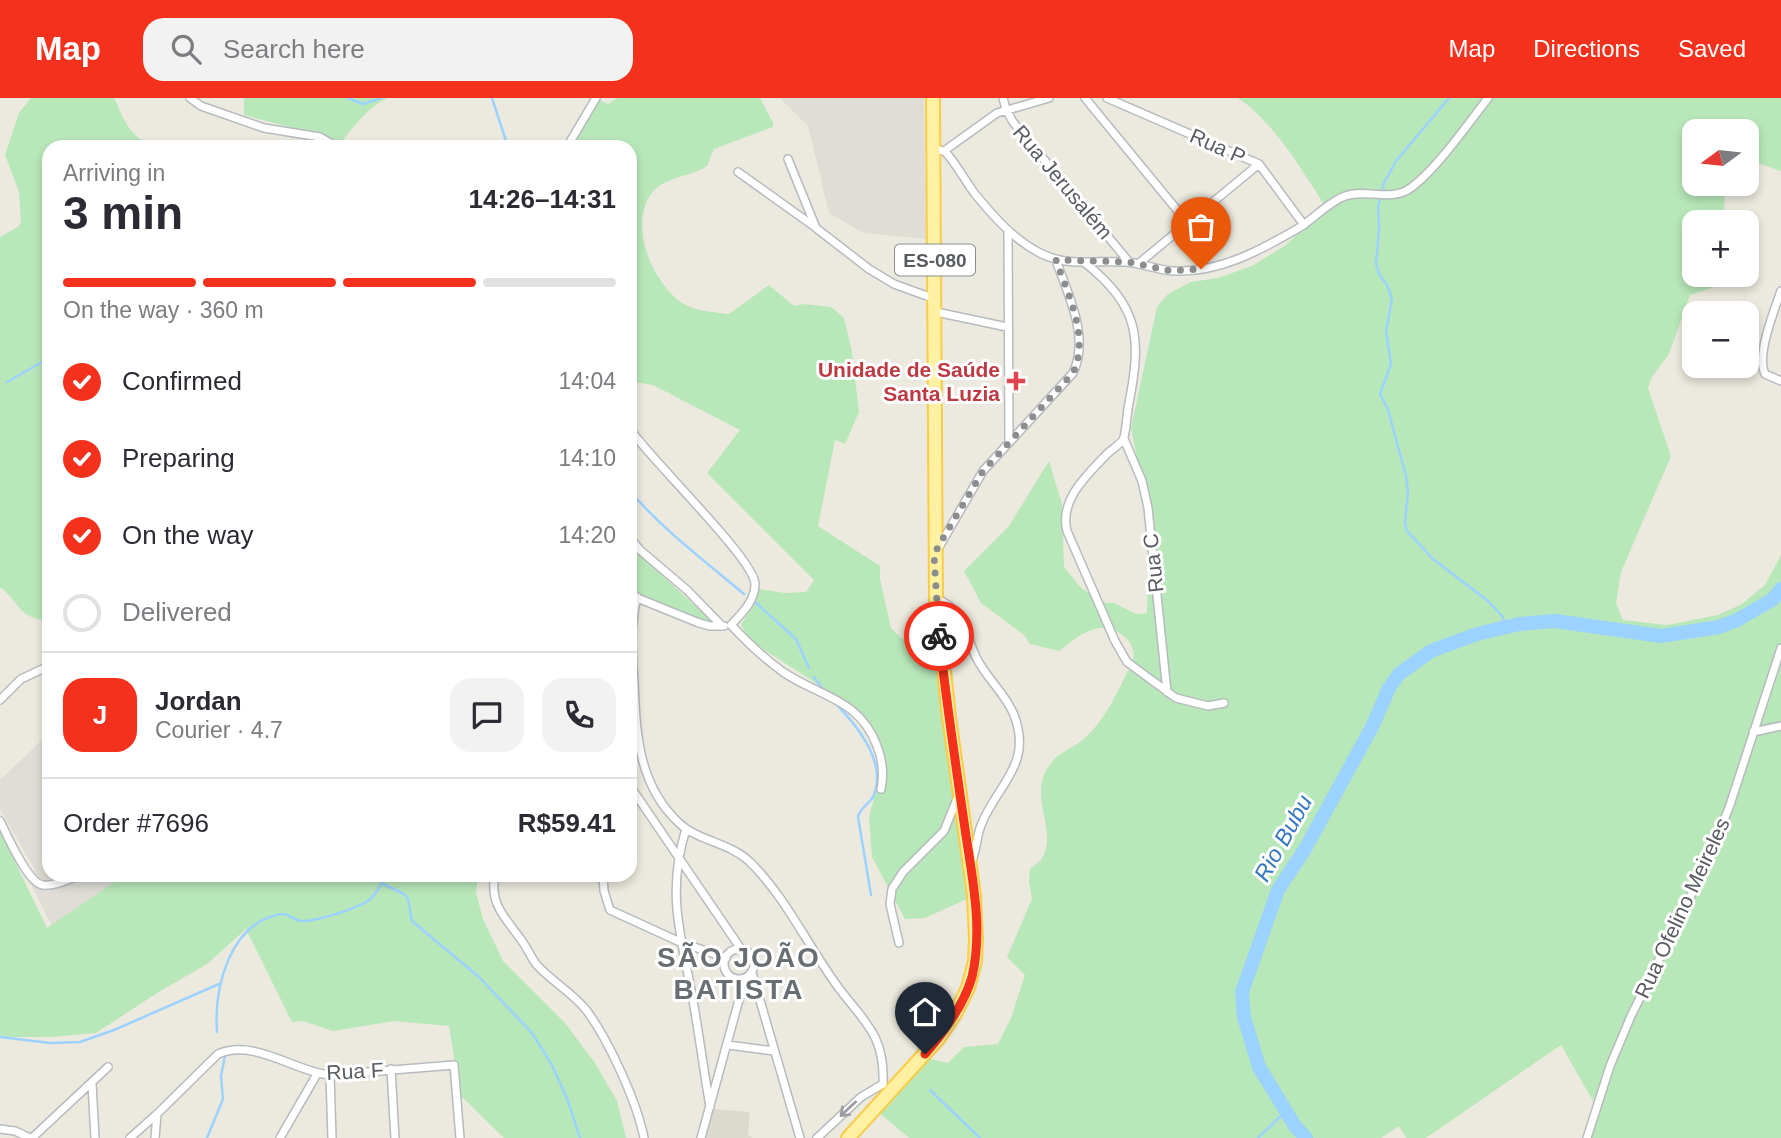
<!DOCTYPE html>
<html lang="en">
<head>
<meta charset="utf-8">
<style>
  :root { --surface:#fff; --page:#f2f2f3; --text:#2b2b33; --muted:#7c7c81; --line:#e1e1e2; --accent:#f4311c }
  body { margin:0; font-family:Helvetica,sans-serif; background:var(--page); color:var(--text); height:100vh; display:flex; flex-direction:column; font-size:26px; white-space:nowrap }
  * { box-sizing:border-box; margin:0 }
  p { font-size:23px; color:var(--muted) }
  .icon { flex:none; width:38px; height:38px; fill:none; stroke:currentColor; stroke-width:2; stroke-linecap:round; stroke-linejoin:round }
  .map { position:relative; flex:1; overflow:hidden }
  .drawer { position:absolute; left:42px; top:42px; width:595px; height:742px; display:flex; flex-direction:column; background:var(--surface); border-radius:21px; box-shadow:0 4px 10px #0003 }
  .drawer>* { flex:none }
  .needle { width:46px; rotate:255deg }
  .buttons { position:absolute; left:1682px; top:21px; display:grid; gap:14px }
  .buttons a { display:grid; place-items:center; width:77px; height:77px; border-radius:14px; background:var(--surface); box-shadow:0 4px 10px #0003; font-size:35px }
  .pin { position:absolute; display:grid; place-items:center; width:60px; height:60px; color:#fff; margin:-72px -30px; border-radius:50% 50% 50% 0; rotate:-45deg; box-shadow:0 0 7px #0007 }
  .pin .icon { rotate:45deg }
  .courier { position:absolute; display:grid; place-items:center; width:70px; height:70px; margin:-35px; border:5px solid #f4311c; border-radius:50%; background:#fff; color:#222; box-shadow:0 2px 9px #0007 }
  .overview em { font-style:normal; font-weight:600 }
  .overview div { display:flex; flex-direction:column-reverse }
  .overview { display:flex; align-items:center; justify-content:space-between; height:119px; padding:0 21px }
  h1 { font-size:46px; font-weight:600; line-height:52px }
  .bar { display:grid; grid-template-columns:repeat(4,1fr); gap:10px 7px; align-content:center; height:84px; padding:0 21px }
  .bar i { height:9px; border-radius:5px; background:var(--line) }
  .bar .current { background:var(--accent) }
  .bar p { grid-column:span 4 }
  .line { display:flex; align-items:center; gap:18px; padding:0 21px; border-top:2px solid var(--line) }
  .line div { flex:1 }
  .round { display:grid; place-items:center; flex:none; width:74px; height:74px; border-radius:21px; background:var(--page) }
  ol { padding:0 21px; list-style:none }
  li { display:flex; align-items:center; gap:21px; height:77px }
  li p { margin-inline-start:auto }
  li .icon { padding:7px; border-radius:50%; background:var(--accent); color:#fff; stroke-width:4 }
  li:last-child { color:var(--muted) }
  li i { width:38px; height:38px; border:4px solid var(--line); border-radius:50% }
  header { display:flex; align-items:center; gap:42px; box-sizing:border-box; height:98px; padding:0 35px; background:var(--accent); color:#fff }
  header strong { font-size:33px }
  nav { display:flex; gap:38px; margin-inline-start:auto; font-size:24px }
  .search { width:490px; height:63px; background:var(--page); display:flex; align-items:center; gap:18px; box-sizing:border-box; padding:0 24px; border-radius:21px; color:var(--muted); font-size:26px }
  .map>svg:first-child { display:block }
  .industrial { fill:#dfddd6 }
  .education { fill:#dcd9cd }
  .green { fill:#b8e7b9 }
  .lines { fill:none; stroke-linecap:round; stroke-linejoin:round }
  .stream { stroke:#9cd2ff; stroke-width:2.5 }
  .river { stroke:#9cd2ff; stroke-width:14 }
  .minor-casing { stroke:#b7babf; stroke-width:10 }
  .primary-casing { stroke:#fbcc49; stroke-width:16 }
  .minor { stroke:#fff; stroke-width:7 }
  .primary { stroke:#fff1a1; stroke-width:12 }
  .oneway { stroke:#9b9da0 }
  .done { stroke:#8c8e8d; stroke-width:7; stroke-dasharray:0 12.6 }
  .route { stroke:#f4311c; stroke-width:9 }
  .health-dot { fill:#e0444e; stroke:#fff; stroke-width:2.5 }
  .labels { text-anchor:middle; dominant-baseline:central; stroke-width:6; stroke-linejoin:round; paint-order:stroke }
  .shield { fill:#fff; stroke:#8a8d90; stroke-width:2 }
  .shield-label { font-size:19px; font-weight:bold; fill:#585c61 }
  .street-label { font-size:21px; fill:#585c61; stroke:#fff }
  .health-label { font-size:21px; font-weight:bold; fill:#be3a42; stroke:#fff; text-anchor:end }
  .water-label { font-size:23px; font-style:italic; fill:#3577c1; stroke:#fff }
  .district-label { font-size:28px; font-weight:bold; letter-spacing:2px; fill:#696e73; stroke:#fff }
</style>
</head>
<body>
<header>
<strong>Map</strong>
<div class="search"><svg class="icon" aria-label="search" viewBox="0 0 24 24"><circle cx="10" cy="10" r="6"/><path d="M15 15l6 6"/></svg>Search here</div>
<nav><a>Map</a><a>Directions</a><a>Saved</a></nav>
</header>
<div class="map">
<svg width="1781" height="1040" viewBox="0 0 1781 1040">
  <rect width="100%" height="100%" fill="#eceade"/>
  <path class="industrial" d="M780,0H924L926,141L864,135L829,115L808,28Z
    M49,635V777H144L57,838L26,777L35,772L0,711V682Z"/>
  <path class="education" d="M714,1011L750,1014L748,1036L752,1040H706Z"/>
  <path class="green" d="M31,0H114C121,14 126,31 140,41C147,45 156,46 163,49H49V522C19,522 20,504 0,489V139L18,129L21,124L19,94L5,57L19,15Z
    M244,0H387C365,12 354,28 339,47L316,36L244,17Z
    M597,0L608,6L617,0H760L773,25V29L714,51L707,68C690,79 663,79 651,96C629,127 651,180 678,202C691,213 712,214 729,216L769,187L794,208L804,206L831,209L844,220L852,254L859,314L845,346L835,342L818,428L880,468V481L891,530L901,540L918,545L932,542L967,801L925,820L905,821L872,759L869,719L881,674L874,646L856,611L749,542L741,527L754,505L759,491L785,495L806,494L814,482L707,375L740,332L653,287L630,283V49H571Z
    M1238,0H1781V73L1747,61L1746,33H1694V86H1725L1724,124H1694V177H1723V186L1690,197L1669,256L1652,279L1648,290L1671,358L1621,474L1616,505L1623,522L1667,527L1718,517L1742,506L1765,487L1781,457V1040H1591L1597,993L1593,1003L1561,947L1426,1040H1406L1399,1028L1381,1040H909L876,1012L926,960L948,965L964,949L998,946L1011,920L1025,877L1007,859L1032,801L1029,784L1030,771C1034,768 1040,764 1042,760C1057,736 1033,704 1044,677C1055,651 1073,654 1090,635C1105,619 1114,601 1124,581C1126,576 1132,568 1133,562C1137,542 1117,530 1100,530C1086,531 1071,544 1059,553L1030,546L1024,537L981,505L964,473L1009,428L1049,363L1062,406L1064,469L1081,490L1106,505H1114L1136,516L1147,515L1149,426L1131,330L1157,209L1168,196L1191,184L1218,180L1252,168L1286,147L1326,109C1301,72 1276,26 1238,0Z
    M630,448L715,526L696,522L630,492Z
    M0,733L47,830L125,777H478L476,795L483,821L503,863L565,925L595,965L617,1003L626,1040H504L460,997L449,928L394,923L333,933L303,923L292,924L246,831L207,866L157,895L96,935L53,939H0Z"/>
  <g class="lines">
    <path class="stream" d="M348,0L363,6L381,0
      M492,0L508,49
      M1449,0L1396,63L1384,85L1378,109L1379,131L1376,166L1379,176L1387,187L1392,201L1386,233L1391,266L1380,296L1388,312L1406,378L1408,394L1405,425L1407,433L1433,461L1488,503L1502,518L1507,528
      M7,284L49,260
      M630,393C663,432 705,463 744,496
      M755,504L796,541L809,570
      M814,579L822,590
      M834,604C856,626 887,663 874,697C870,706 860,709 858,719L871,797
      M381,785L404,796L408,801L412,823L479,879L532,935L552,967L568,1003L580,1040
      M217,934C214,890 229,825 281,816C289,815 293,822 301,823C314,824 356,811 368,803C376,798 381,786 386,777
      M0,939L50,945L80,944L114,932L219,886
      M930,992L980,1040
      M207,1040L223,1001L221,978L225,958
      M1258,1040L1286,1013"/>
    <path class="river" d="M1306,1040L1295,1028L1259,969L1244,919L1242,894L1278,792L1305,751L1372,629L1389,590L1399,576L1431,553L1477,536L1519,526L1555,523L1661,538L1719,529L1737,522L1772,502L1781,491"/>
    <g class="minor-casing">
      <path id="minor" d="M190,0L201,8L264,30L320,39L337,49
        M1003,0L1006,11L1013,24L1129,164
        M1085,0L1187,124
        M1107,0L1259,66L1304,127
        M567,49L596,0
        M934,50C934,51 943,53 944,53C953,60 967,86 975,96C994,119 1015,143 1042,156C1068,169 1098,162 1126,164C1142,165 1157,172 1173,173C1219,175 1259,153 1297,131C1313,122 1328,104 1345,98C1367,90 1392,105 1412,89C1438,69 1468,26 1488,0
        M944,53L997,15L1049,0
        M788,61L816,130L869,171L894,186L935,201
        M738,74L815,129
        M1008,132L1009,342
        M1084,164C1139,208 1142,239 1129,305C1127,313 1126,337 1123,342C1119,347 1111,352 1107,356C1087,377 1059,402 1067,433L1115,543L1127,564L1176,600L1208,608L1224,605
        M1138,166L1259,66
        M1781,193C1774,213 1756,257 1765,276L1781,283
        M936,214L1007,229
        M630,331C650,361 755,462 755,486C755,503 742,515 731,527
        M1124,341L1142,383L1148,410L1167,594
        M630,440L640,452L687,492L722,528
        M939,449L983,373L1073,275C1090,239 1068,197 1056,162
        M630,497L699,525L710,528H724
        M637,499C630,528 632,554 634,583C636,635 638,687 679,725C698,743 728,744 749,763C785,798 808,848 838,889C865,925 885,937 883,986
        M936,501C964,510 965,536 976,559C986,580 1006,596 1014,617C1033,666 998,686 982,725C976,738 977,752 971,765
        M731,527C746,543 765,561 783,574C820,599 860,601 877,648C883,663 884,676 881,691
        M0,602L21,581L49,568
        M1753,634L1781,628
        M630,688L741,851
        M0,723C7,737 28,786 43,787C55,789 70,780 82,777
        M686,731C666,795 681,838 693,902C699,937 704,973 710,1009
        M495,777C489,807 506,820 522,843C527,850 531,859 536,866C551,883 573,895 587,913C609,943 637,1004 644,1040
        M603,777L604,793L610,812L680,844L726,860
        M899,845L890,806L892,791L903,774L944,733L957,701
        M724 866a15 15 0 1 1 30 0a15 15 0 1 1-30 0Z
        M752,875L800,1040
        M728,947L774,953
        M391,971L395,1040
        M330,977L332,1040
        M92,986L95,1040
        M0,1031L15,1033L30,1040
        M32,1040L108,969
        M130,1040L157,1016L218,956C254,940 295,974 330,977L454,967L460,1040
        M155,1040L157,1016
        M280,1040L317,976
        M701,1040L745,880
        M817,1040L861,999L883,986
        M1587,1040L1610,968L1631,918L1707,765L1730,707L1781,550"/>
    </g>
    <g class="primary-casing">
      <path id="primary" d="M848,1040L938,941L955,916L968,890L975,863L976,841L974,797L949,619L936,501L933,0"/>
    </g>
    <use href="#minor" class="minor"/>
    <use href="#primary" class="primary"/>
  </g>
  <defs><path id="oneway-shaft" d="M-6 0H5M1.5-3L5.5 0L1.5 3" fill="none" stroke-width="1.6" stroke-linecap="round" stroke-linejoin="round" transform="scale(1.75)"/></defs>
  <use class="oneway" href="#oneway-shaft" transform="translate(848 1011) rotate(137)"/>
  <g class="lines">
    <path class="done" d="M939,538L934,457L939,447L983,373L1073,275C1090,239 1068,197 1056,162L1129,164L1171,173L1201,171"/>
    <path class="route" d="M925,956C944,934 964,907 972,879C984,829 971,774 964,724C955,662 946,601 939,538"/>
  </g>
  <path class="health-dot" d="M1012.5 272.5h7v7h7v7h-7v7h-7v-7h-7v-7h7z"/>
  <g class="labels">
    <rect class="shield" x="895" y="146.5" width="80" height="31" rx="5"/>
    <g class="shield-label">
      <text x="935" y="162">ES-080</text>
    </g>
    <g class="street-label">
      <text transform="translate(1218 48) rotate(24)">Rua P</text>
      <text transform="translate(1063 84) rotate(50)">Rua Jerusalém</text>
      <text transform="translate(1153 465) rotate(-96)">Rua C</text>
      <text transform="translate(1682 810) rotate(-65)">Rua Ofelino Meireles</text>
      <text transform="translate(355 973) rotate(-3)">Rua F</text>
    </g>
    <g class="health-label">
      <text x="1000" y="271">Unidade de Saúde<tspan x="1000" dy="24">Santa Luzia</tspan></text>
    </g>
    <g class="water-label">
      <text transform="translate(1283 740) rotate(-61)">Rio Bubu</text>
    </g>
    <g class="district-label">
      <text x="739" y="859">SÃO JOÃO<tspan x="739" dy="32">BATISTA</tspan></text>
    </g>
  </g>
</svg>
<div class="buttons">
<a><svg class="needle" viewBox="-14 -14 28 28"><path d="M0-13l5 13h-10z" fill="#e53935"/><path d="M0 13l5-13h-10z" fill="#7c7c81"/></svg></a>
<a>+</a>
<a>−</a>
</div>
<div class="pin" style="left:1201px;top:171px;background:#ea580c"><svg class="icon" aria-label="bag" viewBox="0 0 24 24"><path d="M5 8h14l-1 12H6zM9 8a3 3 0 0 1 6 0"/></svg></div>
<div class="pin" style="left:925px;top:956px;background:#1f2937"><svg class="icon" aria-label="home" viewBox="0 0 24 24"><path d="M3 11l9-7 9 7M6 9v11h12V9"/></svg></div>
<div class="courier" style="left:939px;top:538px"><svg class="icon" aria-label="bike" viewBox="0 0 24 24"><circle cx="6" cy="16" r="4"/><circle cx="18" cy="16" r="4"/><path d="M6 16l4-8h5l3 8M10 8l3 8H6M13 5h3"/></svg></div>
<section class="drawer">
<div class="overview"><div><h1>3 min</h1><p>Arriving in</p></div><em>14:26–14:31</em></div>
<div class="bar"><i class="current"></i><i class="current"></i><i class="current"></i><i></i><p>On the way · 360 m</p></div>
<ol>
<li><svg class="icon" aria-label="check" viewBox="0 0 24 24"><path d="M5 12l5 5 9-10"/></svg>Confirmed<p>14:04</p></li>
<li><svg class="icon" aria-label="check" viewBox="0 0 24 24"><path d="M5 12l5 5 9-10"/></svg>Preparing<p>14:10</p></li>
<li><svg class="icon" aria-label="check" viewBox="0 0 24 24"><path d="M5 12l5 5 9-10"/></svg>On the way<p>14:20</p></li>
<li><i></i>Delivered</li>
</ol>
<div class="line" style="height:126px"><b class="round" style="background:var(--accent);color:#fff">J</b><div><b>Jordan</b><p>Courier · 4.7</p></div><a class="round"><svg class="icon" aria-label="chat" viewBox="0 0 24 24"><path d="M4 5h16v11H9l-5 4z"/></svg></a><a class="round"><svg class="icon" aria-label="phone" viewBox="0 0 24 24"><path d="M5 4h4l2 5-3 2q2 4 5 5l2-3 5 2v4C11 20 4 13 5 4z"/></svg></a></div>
<div class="line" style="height:91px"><div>Order #7696</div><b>R$59.41</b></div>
</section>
</div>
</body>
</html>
